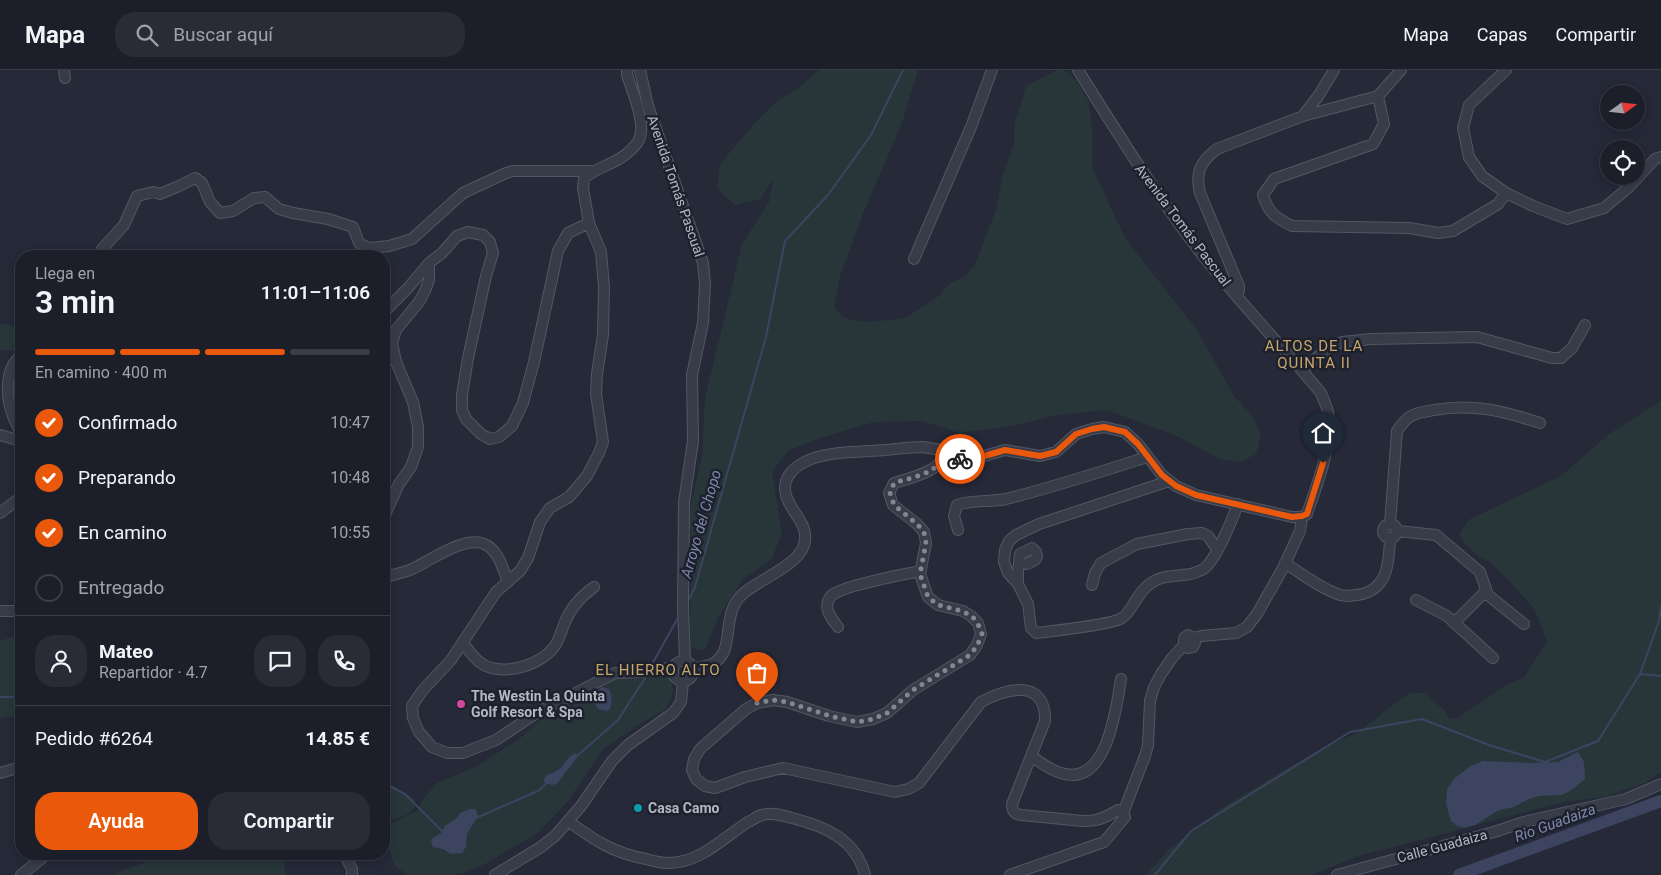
<!DOCTYPE html>
<html lang="es">
<head>
<meta charset="utf-8">
<style>
  :root { --surface:#1c1f2a; --page:#292c36; --text:#f1f3f6; --muted:#a0a2a8; --line:#3a3d47; --accent:#ea580c }
  body { margin:0; font-family:Roboto,sans-serif; background:var(--page); color:var(--text); height:100vh; display:flex; flex-direction:column; font-size:19px; white-space:nowrap }
  * { box-sizing:border-box; margin:0 }
  p { font-size:16px; color:var(--muted) }
  .icon { flex:none; width:28px; height:28px; fill:none; stroke:currentColor; stroke-width:2; stroke-linecap:round; stroke-linejoin:round }
  .map { position:relative; flex:1; overflow:hidden }
  .sheet { position:absolute; left:15px; top:180px; width:375px; height:610px; display:flex; flex-direction:column; background:var(--surface); border-radius:20px; box-shadow:0 2px 12px #0003,0 0 0 1px var(--line) }
  .sheet>* { flex:none }
  .needle { width:32px; rotate:75deg }
  .buttons { position:absolute; left:1600px; top:15px; display:grid; gap:10px }
  .buttons a { display:grid; place-items:center; width:45px; height:45px; border-radius:50%; background:var(--surface); box-shadow:0 2px 12px #0003,0 0 0 1px var(--line); font-size:25px }
  .pin { position:absolute; display:grid; place-items:center; width:42px; height:42px; color:#fff; margin:-51px -21px; border-radius:50% 50% 50% 0; rotate:-45deg; box-shadow:0 0 5px #0007 }
  .pin .icon { rotate:45deg }
  .courier { position:absolute; display:grid; place-items:center; width:50px; height:50px; margin:-25px; border:4px solid #ea580c; border-radius:50%; background:#fff; color:#222; box-shadow:0 1px 6px #0007 }
  .head em { font-style:normal; font-weight:600 }
  .head div { display:flex; flex-direction:column-reverse }
  .head { display:flex; align-items:center; justify-content:space-between; height:85px; padding:0 20px }
  h1 { font-size:32px; font-weight:600; line-height:38px }
  .bar { display:grid; grid-template-columns:repeat(4,1fr); gap:8px 5px; align-content:center; height:60px; padding:0 20px }
  .bar i { height:6px; border-radius:4px; background:var(--line) }
  .bar .on { background:var(--accent) }
  .bar p { grid-column:span 4 }
  .line { display:flex; align-items:center; gap:12px; padding:0 20px; border-top:1px solid var(--line) }
  .line div { flex:1 }
  .round { display:grid; place-items:center; flex:none; width:52px; height:52px; border-radius:20px; background:var(--page) }
  ol { padding:0 20px; list-style:none }
  li { display:flex; align-items:center; gap:15px; height:55px }
  li p { margin-inline-start:auto }
  li .icon { padding:5px; border-radius:50%; background:var(--accent); color:#fff; stroke-width:4 }
  li:last-child { color:var(--muted) }
  li i { width:28px; height:28px; border:2px solid var(--line); border-radius:50% }
  .action { display:flex; gap:10px; margin-top:auto; padding:10px 20px }
  .action a { flex:1; height:58px; border-radius:20px; background:var(--accent); color:#fff; font-size:20px; font-weight:600; line-height:58px; text-align:center }
  .action a+a { background:var(--page); color:var(--text) }
  header { display:flex; align-items:center; gap:30px; box-sizing:border-box; height:70px; padding:0 25px; background:var(--surface); border-bottom:1px solid var(--line) }
  header strong { font-size:24px }
  nav { display:flex; gap:28px; margin-inline-start:auto; font-size:18px }
  .search { width:350px; height:45px; background:var(--page); display:flex; align-items:center; gap:12px; box-sizing:border-box; padding:0 18px; border-radius:20px; color:var(--muted); font-size:19px }
  .map>svg:first-child { display:block }
  .green { fill:#28363a }
  .water { fill:#3c4460 }
  .lines { fill:none; stroke-linecap:round; stroke-linejoin:round }
  .stream { stroke:#3c4460; stroke-width:2 }
  .river { stroke:#3c4460; stroke-width:12 }
  .minor-casing { stroke:#535764; stroke-width:12 }
  .minor { stroke:#383c49; stroke-width:10 }
  .done { stroke:#818594; stroke-width:5; stroke-dasharray:0 9 }
  .route { stroke:#ea580c; stroke-width:6 }
  .hotel-dot { fill:#d1479c; stroke:#1d212e; stroke-width:2 }
  .culture-dot { fill:#0f9aa8; stroke:#1d212e; stroke-width:2 }
  .labels { text-anchor:middle; dominant-baseline:central; stroke-width:5; stroke-linejoin:round; paint-order:stroke }
  .street-label { font-size:14px; fill:#b3b7c5; stroke:#1d212e }
  .poi-label { font-size:14px; font-weight:bold; fill:#b3b7c5; stroke:#1d212e; text-anchor:start }
  .neighbourhood-label { font-size:15px; letter-spacing:1px; fill:#c8a66b; stroke:#1d212e }
  .water-label { font-size:15px; font-style:italic; fill:#7e88aa; stroke:#1d212e }
</style>
</head>
<body>
<header>
<strong>Mapa</strong>
<div class="search"><svg class="icon" aria-label="search" viewBox="0 0 24 24"><circle cx="10" cy="10" r="6"/><path d="M15 15l6 6"/></svg>Buscar aquí</div>
<nav><a>Mapa</a><a>Capas</a><a>Compartir</a></nav>
</header>
<div class="map">
<svg width="1661" height="805" viewBox="0 0 1661 805">
  <rect width="100%" height="100%" fill="#252938"/>
  <path class="green" d="M819,0H918L901,56L864,141L840,206L834,238L844,248L866,252L899,249L907,247L939,226L949,214L965,206L974,197L996,140L1002,109L1014,72L1015,53L1026,16L1057,0H1064L1077,11L1089,33L1092,59V97L1125,168L1197,260L1234,326L1252,345L1261,364L1256,384L1240,392L1219,389L1179,367L1107,340L1057,345L1013,356L960,363L922,351L874,352L817,369L788,381L772,402L782,464L771,490L743,509L719,546L704,581L691,578L690,553L691,508L690,437L702,387L705,328L742,174L769,132L773,109L761,129L735,135L717,119L720,94L754,54L776,32L797,19Z
    M5,253L21,258V281L0,280V255Z
    M1661,331V702L1643,714L1604,727L1564,732L1359,786L1311,805H1146L1168,780L1223,737L1313,683L1359,662L1386,640L1410,623H1425L1445,641L1449,648H1457L1505,616L1524,607L1547,572L1535,540L1514,516L1491,493L1477,485L1467,476L1459,464L1470,449L1561,406L1609,364Z
    M21,563V646L0,648V571Z
    M658,604L670,608L674,621L666,639L638,655L603,679L568,731L539,762L485,794L463,803L453,805H407L394,795L384,757L417,741L422,730L437,713L477,696L518,670L544,646L618,607Z
    M384,710L415,730C415,733 415,736 414,738C409,747 393,750 384,750Z
    M167,784H282L286,805H111Z"/>
  <path class="water" d="M602,617L609,619C612,626 613,636 608,641L598,639L593,631L596,622Z
    M1578,682L1584,692L1585,709L1573,719L1562,725L1539,726L1529,729L1514,737L1499,740L1475,755L1464,758L1457,756L1451,751L1446,734L1447,719L1454,709L1470,696L1483,691L1529,693L1558,692Z
    M576,683L578,686C571,696 564,704 557,714L551,715L544,712V709C548,703 552,704 558,700C565,695 566,687 576,683Z
    M470,739H475L477,742L478,746L467,764L466,777L462,783L451,784L443,779L433,777L431,771L433,768L441,763L445,756L457,748L460,743Z"/>
  <g class="lines">
    <path class="stream" d="M688,531L695,517L766,267L785,171L828,125L871,65L903,0
      M651,596L679,546
      M1640,604L1659,551L1661,537
      M0,627H21
      M577,686L618,650L647,605
      M384,713L405,724L443,762
      M476,748L538,721L548,712
      M1155,805L1191,761L1350,662L1422,649L1489,675L1545,692L1598,671L1640,604L1661,606"/>
    <path class="river" d="M1459,805L1661,731"/>
    <g class="minor-casing">
      <path id="minor" d="M64,0L65,8
        M627,0V5C632,20 645,51 640,67C638,75 626,85 619,89C607,96 595,99 584,108L583,118L589,153L601,182L604,217L603,265L597,304L596,324L603,372L599,383L587,406L569,427L550,438L540,452L528,488L520,501L496,522L451,590L422,621L412,636L413,648L419,662L432,677L447,683H463L496,670L538,642L615,603L642,602L662,598L673,600
        M640,0L648,36L703,193L705,214L703,253L692,305L693,371L684,432L683,538L685,590
        M1506,0L1469,35L1463,58L1469,87L1482,106L1506,123L1533,136L1567,149L1604,138L1629,117L1655,89L1661,87
        M1378,26L1384,54L1373,74L1274,109L1263,125C1268,143 1276,148 1292,156L1409,158L1438,163L1453,161L1498,134L1506,123
        M1303,46L1319,25L1334,0
        M99,186L102,179L124,155L137,126L153,122L160,124L179,116L195,108L202,113L210,132L220,143L233,141L254,128L265,127L279,139L293,143L328,149L353,157L359,173L369,178L389,176L412,169L463,123L506,103L513,101H592
        M914,189L971,57L992,0
        M1237,225L1239,221V216L1200,123C1195,102 1200,92 1217,79L1303,46L1378,26L1401,0
        M384,242L408,218L429,193L442,183L457,166L468,162L483,165L490,172L493,183L486,206L468,288L462,325V340L466,349L481,364L490,369L499,367L512,356L523,333L534,292L558,181L568,163L589,153
        M21,286C4,298 6,329 13,346C15,352 19,358 21,364
        M1302,300L1328,278L1342,272L1371,269L1477,267L1552,288H1561L1572,278L1585,255
        M0,365L21,371
        M944,385L967,391L1005,380L1040,386L1056,382L1076,364L1092,359L1104,357L1125,362L1138,374L1162,405L1176,416L1196,425L1292,447H1302L1307,444C1316,417 1332,377 1329,349C1329,340 1324,331 1321,323C1283,277 1241,234 1204,187C1157,127 1118,64 1078,0
        M0,443L21,427
        M384,447L399,414L411,397L418,377V357L413,332L396,292L392,273L396,260L419,232L425,221L429,210V193
        M1383 461a7 7 0 1 1 14 0a7 7 0 1 1-14 0Z
        M1390,454L1397,361C1408,344 1415,343 1434,340C1474,333 1503,341 1540,353
        M958,460L954,446L957,435C969,430 991,432 1006,429C1054,417 1100,402 1147,387
        M1398,461L1436,465L1480,502L1488,525L1524,554
        M1285,493C1301,503 1317,516 1335,523C1342,527 1349,526 1357,525C1388,521 1389,493 1390,468
        M1027,494L1035,490L1037,487L1036,482L1032,478L1020,484L1018,502V514L1028,534L1031,558L1036,563C1051,561 1112,555 1122,548C1133,541 1136,523 1151,513C1162,505 1178,506 1191,504C1196,502 1201,501 1205,498C1217,487 1232,450 1238,434
        M384,508C392,505 401,503 410,500C429,492 464,465 484,474C498,479 503,499 508,512
        M1018,514L1008,503L1004,492L1005,480L1009,471L1016,465L1039,454L1169,411
        M1092,515L1095,503L1101,493L1137,474L1188,464L1202,463L1208,466L1217,479
        M1416,530L1447,546L1493,588
        M0,541H21
        M1454,553L1486,521
        M838,557C831,548 822,537 831,526C841,516 905,504 921,501
        M1194,568L1201,566L1236,563L1247,557L1257,544L1283,498L1300,461L1302,447
        M463,573C468,579 474,589 481,593C501,608 544,595 556,574C560,567 562,559 565,552C571,537 580,527 594,517
        M673 601a10 10 0 1 1 20 0a10 10 0 1 1-20 0Z
        M694,598C700,597 707,596 712,594C738,581 718,543 745,522C761,509 798,495 804,475C811,453 787,441 785,420C784,408 793,398 803,393C822,381 862,382 885,380C897,379 910,377 923,377C929,378 935,379 941,380C951,399 907,409 894,413L889,423L893,435L917,454L924,462L926,473L920,504L928,527L938,535L963,541L971,546L978,553L981,564L977,575L970,585L913,620L887,643L873,649L857,652L829,646L787,632L773,630L757,633L746,639L700,679L694,689L692,700L696,709L705,716L715,718L745,707L783,698L895,722L908,719L919,713L981,632C1007,618 1046,608 1045,651L1012,734C1012,741 1014,744 1021,745L1083,751C1097,752 1106,747 1118,740L1123,743L1125,747L1104,772L1010,805
        M1031,686C1040,692 1050,700 1061,703C1107,718 1116,639 1121,609
        M0,703L21,697
        M1123,743L1145,686L1148,675L1150,631L1154,617L1161,604L1172,588L1184,575V568L1188,565L1194,568L1195,573L1193,577L1188,578L1184,575
        M568,751C594,770 613,783 646,789C653,791 661,793 668,793C700,793 723,768 748,752C753,750 757,746 762,745C771,742 782,745 792,748C824,756 856,769 865,805
        M344,784L352,799V805
        M21,805L47,784
        M495,805L541,777L555,766L581,736L612,691L628,675L673,643L681,632L683,612
        M1337,805L1494,762L1524,752L1626,729L1661,714"/>
    </g>
    <use href="#minor" class="minor"/>
  </g>
  <g class="lines">
    <path class="done" d="M757,633L773,630L787,632L830,646L857,652L873,649L887,643L913,620L970,585L977,576L982,564L978,554L972,546L962,541L938,535L928,527L920,504L926,473L924,462L917,454L894,435L890,423L894,413C909,408 939,404 944,385L960,389"/>
    <path class="route" d="M960,389L967,391L1005,380L1040,386L1056,382L1076,364L1092,359L1104,357L1125,362L1138,374L1162,405L1176,416L1196,425L1292,447L1302,446L1307,444L1323,393"/>
  </g>
  <circle class="hotel-dot" cx="461" cy="634" r="5"/>
  <circle class="culture-dot" cx="638" cy="738" r="5"/>
  <g class="labels">
    <g class="street-label">
      <text transform="translate(676 116) rotate(71)">Avenida Tomás Pascual</text>
      <text transform="translate(1183 155) rotate(53)">Avenida Tomás Pascual</text>
      <text transform="translate(1442 776) rotate(-15)">Calle Guadaiza</text>
    </g>
    <g class="poi-label">
      <text x="471" y="626">The Westin La Quinta<tspan x="471" dy="16">Golf Resort &amp; Spa</tspan></text>
      <text x="648" y="738">Casa Camo</text>
    </g>
    <g class="neighbourhood-label">
      <text x="1314" y="276">ALTOS DE LA<tspan x="1314" dy="17">QUINTA II</tspan></text>
      <text x="658" y="600">EL HIERRO ALTO</text>
    </g>
    <g class="water-label">
      <text transform="translate(701 454) rotate(-74)">Arroyo del Chopo</text>
      <text transform="translate(1555 753) rotate(-20)">Rio Guadaiza</text>
    </g>
  </g>
</svg>
<div class="buttons">
<a><svg class="needle" viewBox="-14 -14 28 28"><path d="M0-13l5 13h-10z" fill="#e53935"/><path d="M0 13l5-13h-10z" fill="#a0a2a8"/></svg></a>
<a><svg class="icon" aria-label="locate" viewBox="0 0 24 24"><circle cx="12" cy="12" r="6"/><path d="M12 2v4M12 18v4M2 12h4M18 12h4"/></svg></a>
</div>
<div class="pin" style="left:757px;top:633px;background:#ea580c"><svg class="icon" aria-label="bag" viewBox="0 0 24 24"><path d="M5 8h14l-1 12H6zM9 8a3 3 0 0 1 6 0"/></svg></div>
<div class="pin" style="left:1323px;top:393px;background:#1f2937"><svg class="icon" aria-label="home" viewBox="0 0 24 24"><path d="M3 11l9-7 9 7M6 9v11h12V9"/></svg></div>
<div class="courier" style="left:960px;top:389px"><svg class="icon" aria-label="bike" viewBox="0 0 24 24"><circle cx="6" cy="16" r="4"/><circle cx="18" cy="16" r="4"/><path d="M6 16l4-8h5l3 8M10 8l3 8H6M13 5h3"/></svg></div>
<section class="sheet">
<div class="head"><div><h1>3 min</h1><p>Llega en</p></div><em>11:01–11:06</em></div>
<div class="bar"><i class="on"></i><i class="on"></i><i class="on"></i><i></i><p>En camino · 400 m</p></div>
<ol>
<li><svg class="icon" aria-label="check" viewBox="0 0 24 24"><path d="M5 12l5 5 9-10"/></svg>Confirmado<p>10:47</p></li>
<li><svg class="icon" aria-label="check" viewBox="0 0 24 24"><path d="M5 12l5 5 9-10"/></svg>Preparando<p>10:48</p></li>
<li><svg class="icon" aria-label="check" viewBox="0 0 24 24"><path d="M5 12l5 5 9-10"/></svg>En camino<p>10:55</p></li>
<li><i></i>Entregado</li>
</ol>
<div class="line" style="height:90px"><a class="round"><svg class="icon" aria-label="person" viewBox="0 0 24 24"><circle cx="12" cy="8" r="4"/><path d="M4 21q1-7 8-7t8 7"/></svg></a><div><b>Mateo</b><p>Repartidor · 4.7</p></div><a class="round"><svg class="icon" aria-label="chat" viewBox="0 0 24 24"><path d="M4 5h16v11H9l-5 4z"/></svg></a><a class="round"><svg class="icon" aria-label="phone" viewBox="0 0 24 24"><path d="M5 4h4l2 5-3 2q2 4 5 5l2-3 5 2v4C11 20 4 13 5 4z"/></svg></a></div>
<div class="line" style="height:65px"><div>Pedido #6264</div><b>14.85 €</b></div>
<div class="action"><a>Ayuda</a><a>Compartir</a></div>
</section>
</div>
</body>
</html>
